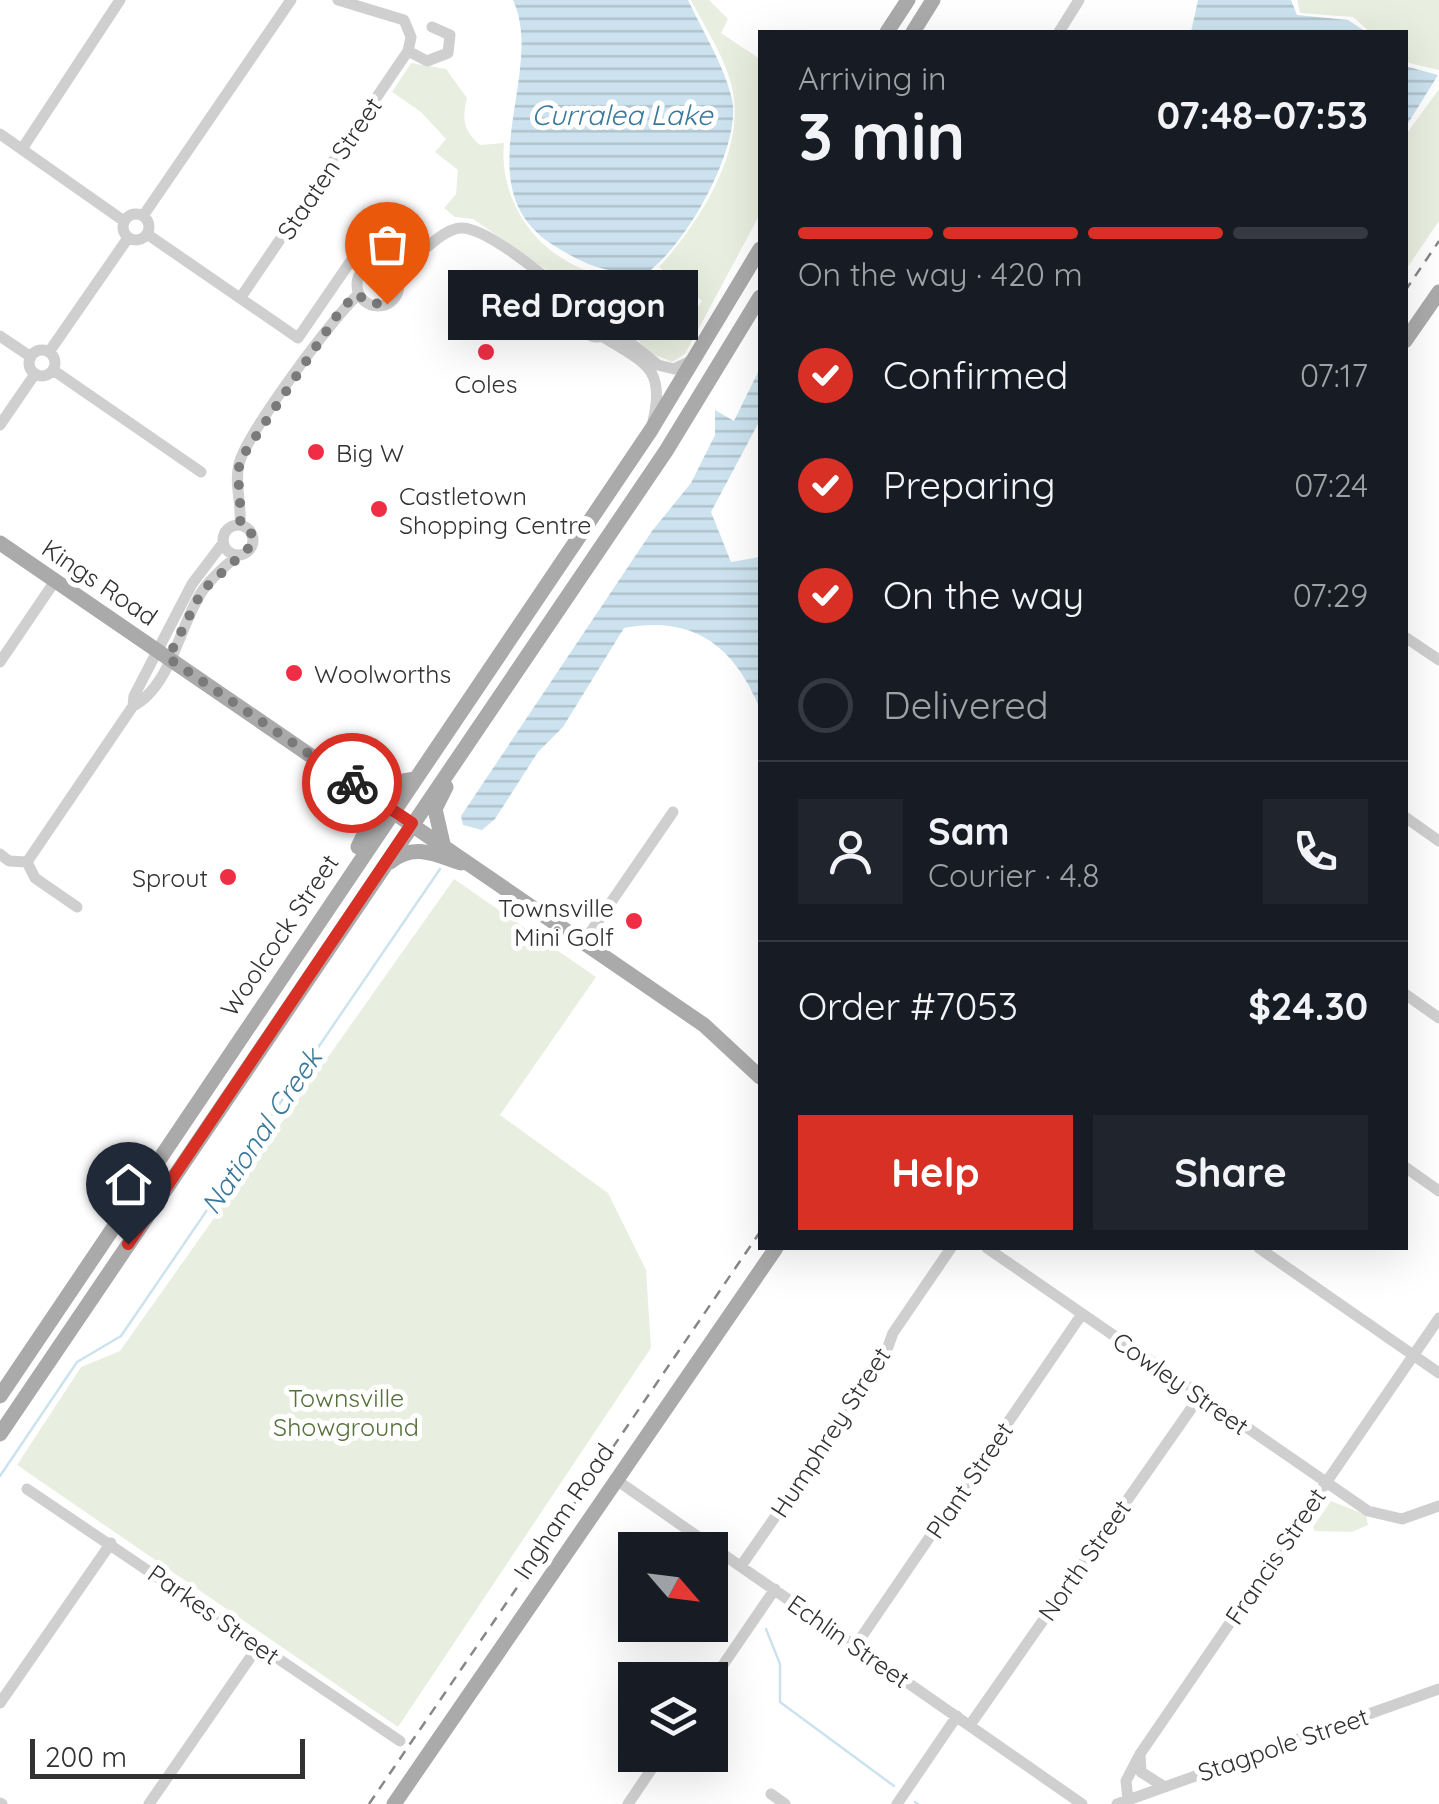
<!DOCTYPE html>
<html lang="en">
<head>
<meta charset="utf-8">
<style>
  :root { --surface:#171b24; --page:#20242c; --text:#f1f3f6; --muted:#9ea1a6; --line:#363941; --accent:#d93025 }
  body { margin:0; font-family:Quicksand,sans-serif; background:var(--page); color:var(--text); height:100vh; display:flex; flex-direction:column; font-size:38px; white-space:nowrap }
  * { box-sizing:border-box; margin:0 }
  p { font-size:32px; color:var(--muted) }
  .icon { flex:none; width:55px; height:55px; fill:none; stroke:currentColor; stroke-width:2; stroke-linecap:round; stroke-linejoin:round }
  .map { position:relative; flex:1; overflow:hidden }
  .sheet { position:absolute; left:758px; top:30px; width:650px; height:1220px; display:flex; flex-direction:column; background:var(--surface); border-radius:0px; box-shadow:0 10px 40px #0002 }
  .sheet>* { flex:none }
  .needle { width:65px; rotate:118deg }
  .tools { position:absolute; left:618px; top:1532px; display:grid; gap:20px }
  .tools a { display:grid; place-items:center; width:110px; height:110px; border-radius:0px; background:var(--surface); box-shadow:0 10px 40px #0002; font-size:50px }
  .scale { position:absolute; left:30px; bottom:25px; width:275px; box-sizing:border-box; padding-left:10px; border:5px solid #323232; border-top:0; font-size:28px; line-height:35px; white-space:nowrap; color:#323232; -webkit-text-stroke:8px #fff; paint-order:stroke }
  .pin { position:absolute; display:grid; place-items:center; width:85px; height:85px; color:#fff; margin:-102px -42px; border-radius:50% 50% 50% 0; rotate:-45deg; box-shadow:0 0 10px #0007 }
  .pin .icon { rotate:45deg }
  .courier { position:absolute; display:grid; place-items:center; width:100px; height:100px; margin:-50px; border:8px solid #d93025; border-radius:50%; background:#fff; color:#222; box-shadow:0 2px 12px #0007 }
  .bubble { position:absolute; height:70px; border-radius:0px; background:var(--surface); box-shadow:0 10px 40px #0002; font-size:32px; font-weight:700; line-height:70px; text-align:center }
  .overview em { font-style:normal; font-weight:700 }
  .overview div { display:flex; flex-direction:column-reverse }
  .overview { display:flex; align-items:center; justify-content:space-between; height:170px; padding:0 40px }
  h1 { font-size:65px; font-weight:700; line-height:75px }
  .bar { display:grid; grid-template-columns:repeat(4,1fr); gap:15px 10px; align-content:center; height:120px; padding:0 40px }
  .bar i { height:12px; border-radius:8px; background:var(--line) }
  .bar .current { background:var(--accent) }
  .bar p { grid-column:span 4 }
  .line { display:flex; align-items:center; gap:25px; padding:0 40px; border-top:2px solid var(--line) }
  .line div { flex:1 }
  .round { display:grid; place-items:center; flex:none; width:105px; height:105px; border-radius:0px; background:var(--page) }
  ol { padding:0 40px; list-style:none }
  li { display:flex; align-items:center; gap:30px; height:110px }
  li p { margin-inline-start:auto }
  li .icon { padding:10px; border-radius:50%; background:var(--accent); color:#fff; stroke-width:4 }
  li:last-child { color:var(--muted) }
  li i { width:55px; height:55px; border:5px solid var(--line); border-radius:50% }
  .action { display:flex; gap:20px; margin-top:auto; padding:20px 40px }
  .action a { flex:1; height:115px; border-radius:0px; background:var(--accent); color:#fff; font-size:40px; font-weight:700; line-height:115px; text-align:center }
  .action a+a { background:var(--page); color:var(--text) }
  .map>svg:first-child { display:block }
  .park { fill:#e9efe0 }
  .water { fill:url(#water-rules) }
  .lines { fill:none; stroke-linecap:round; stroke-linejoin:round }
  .stream { stroke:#cce3ef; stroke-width:2.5 }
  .minor { stroke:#cfcfcf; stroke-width:11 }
  .major { stroke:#aaa; stroke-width:15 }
  .rail { stroke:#878787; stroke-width:2.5; stroke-dasharray:10 8; stroke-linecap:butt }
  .done { stroke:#7a7a7a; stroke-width:10; stroke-dasharray:0 18 }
  .route { stroke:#d93025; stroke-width:12 }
  .poi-dot { fill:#ef2e45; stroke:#fff; stroke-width:4 }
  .labels { text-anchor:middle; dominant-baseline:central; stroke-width:10; stroke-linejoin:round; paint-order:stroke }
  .street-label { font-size:25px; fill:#323232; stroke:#fff }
  .poi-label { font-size:25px; fill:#323232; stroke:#fff; text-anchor:start }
  .park-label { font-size:25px; fill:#57713c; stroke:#fff }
  .water-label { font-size:28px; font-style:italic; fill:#3a799a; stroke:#fff }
</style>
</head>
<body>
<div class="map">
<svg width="1439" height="1804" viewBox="0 0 1439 1804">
  <defs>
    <pattern id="water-rules" width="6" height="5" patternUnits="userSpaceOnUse" patternTransform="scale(2.5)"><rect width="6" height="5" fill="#cce3ef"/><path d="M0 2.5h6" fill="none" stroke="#b0c3cd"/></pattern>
  </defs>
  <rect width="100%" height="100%" fill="#fff"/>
  <path class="park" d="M691,0H709L728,19L721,33L760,59V214L685,354L672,362L648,352L607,303L586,297L473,219L455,217L444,208L456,194L458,170L435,152L446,139L421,112L392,92L411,63L446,69L467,98C462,120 463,130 480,145L504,143C498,204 541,261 602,275C612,277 623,273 633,276C652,282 675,304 691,316L702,301L659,267C696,226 741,159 734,100C731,66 706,30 691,0Z
    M1297,0H1439V70L1405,62V32H1370L1353,17L1300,13Z
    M1439,89V221L1405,271V136Z
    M454,879L596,977L500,1115L608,1193L646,1270L651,1348L398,1727L17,1465L81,1367L120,1351Z
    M1331,1501L1366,1515L1368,1525L1352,1532L1315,1531L1313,1527Z"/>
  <path class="water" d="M513,0H688C703,32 724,65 732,99C742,147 685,248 645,274C605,272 588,267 553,245C462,187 547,73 513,0Z
    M1198,0H1291L1297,15L1348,20L1366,32H1191Z
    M1405,66L1438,75L1405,128Z
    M760,368V420L711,512L731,562L760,557V709C734,646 694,615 624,628L563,727L538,752L495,819L482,830L463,825L461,816L652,531L691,483L715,435V410L734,421Z"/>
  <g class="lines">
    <path class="stream" d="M0,1476L77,1362L121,1336L440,869
      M766,1629L780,1664V1702L894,1786
      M915,1802L918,1804"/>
    <path class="minor" d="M1059,32L1079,0
      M408,51L427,61L448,53L450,35L432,27
      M0,134L124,221
      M22,149L120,0
      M123 227a13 13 0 1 1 26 0a13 13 0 1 1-26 0Z
      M143,216L291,0
      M147,234L298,338L357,252L371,244
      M357 285a21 21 0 1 1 42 0a21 21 0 1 1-42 0Z
      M395,273C414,262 439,230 460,228C489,226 564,292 585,312
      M241,297L408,51L411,37L404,20L338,0
      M582 322a15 15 0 1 1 30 0a15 15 0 1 1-30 0Z
      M611,327L658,365L674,369L695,359
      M0,336L31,357
      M602,336C644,363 666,367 653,421
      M29 363a13 13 0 1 1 26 0a13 13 0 1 1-26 0Z
      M49,352L128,238
      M53,370L201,472
      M0,425L35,374
      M223 540a15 15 0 1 1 30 0a15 15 0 1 1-30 0Z
      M240,525C242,504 234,484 239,464C245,436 335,314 359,294
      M1405,637L1439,660
      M0,662L55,581
      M133,706L134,696L192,584L223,543
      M1405,817L1439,841
      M0,854L9,861L27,862
      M27,862L133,706C171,687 180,623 203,590C212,577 225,566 237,556
      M27,862L35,878L77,907
      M583,943L673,812
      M1405,994L1439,1018
      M1405,1167L1439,1191
      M987,1248L1368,1511L1402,1519L1439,1506
      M1259,1248L1439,1373
      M615,1479L1082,1804
      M27,1489L400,1741
      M741,1566L882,1363L893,1333L951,1248
      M856,1645L1082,1314
      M710,1684L775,1589
      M0,1703L111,1543
      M970,1725L1200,1396
      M1140,1754L1141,1772L1163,1786
      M771,1794L785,1804
      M1128,1800L1126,1781L1140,1754L1439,1318
      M0,1803L2,1804
      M149,1804L259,1645
      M628,1804L661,1755
      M897,1804L957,1716
      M1117,1804L1439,1689"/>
    <path class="major" d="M887,32L908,0
      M913,32L933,0
      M1405,341L1439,292
      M0,543L704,1025L760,1077
      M330,761L392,783L415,779
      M443,844L435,809L446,787
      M358,847L370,822L364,791
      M390,862C414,843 434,854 461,863
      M0,1396L651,430L760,249
      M0,1434L666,451L760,297
      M394,1804L776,1248"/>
    <path class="rail" d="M1405,291L1439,241
      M369,1804L760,1232"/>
  </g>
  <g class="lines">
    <path class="done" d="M352,783L168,658L202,591L253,544L252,534L240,525C242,502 236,482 240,460L342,308L358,294L367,303L387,304"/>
    <path class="route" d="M128,1244L412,823L352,783"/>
  </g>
  <g class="poi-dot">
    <circle cx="486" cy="352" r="10"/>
    <circle cx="316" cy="452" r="10"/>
    <circle cx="379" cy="509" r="10"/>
    <circle cx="294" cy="673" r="10"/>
    <circle cx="228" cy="877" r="10"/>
    <circle cx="634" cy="921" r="10"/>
  </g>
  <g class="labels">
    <g class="street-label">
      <text transform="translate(329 168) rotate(-56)">Staaten Street</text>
      <text transform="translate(100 582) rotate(34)">Kings Road</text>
      <text transform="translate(279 935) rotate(-56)">Woolcock Street</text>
      <text transform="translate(1181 1383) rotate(35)">Cowley Street</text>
      <text transform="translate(830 1432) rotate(-57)">Humphrey Street</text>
      <text transform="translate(969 1480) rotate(-56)">Plant Street</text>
      <text transform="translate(563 1511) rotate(-56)">Ingham Road</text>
      <text transform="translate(1275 1556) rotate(-56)">Francis Street</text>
      <text transform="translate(1084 1560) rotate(-55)">North Street</text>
      <text transform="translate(214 1614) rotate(35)">Parkes Street</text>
      <text transform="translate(849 1641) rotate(35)">Echlin Street</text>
      <text transform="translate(1283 1744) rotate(-19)">Stagpole Street</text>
    </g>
    <g class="poi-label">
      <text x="486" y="383" text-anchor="middle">Coles</text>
      <text x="336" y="452">Big W</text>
      <text x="399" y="495">Castletown<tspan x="399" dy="29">Shopping Centre</tspan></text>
      <text x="314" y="673">Woolworths</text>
      <text x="208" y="877" text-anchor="end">Sprout</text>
      <text x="614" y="907" text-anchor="end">Townsville<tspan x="614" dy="29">Mini Golf</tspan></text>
    </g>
    <g class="park-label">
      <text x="346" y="1397">Townsville<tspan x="346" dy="29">Showground</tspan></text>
    </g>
    <g class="water-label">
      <text x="622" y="114">Curralea Lake</text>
      <text transform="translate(261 1131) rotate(-56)">National Creek</text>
    </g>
  </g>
</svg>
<div class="tools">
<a><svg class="needle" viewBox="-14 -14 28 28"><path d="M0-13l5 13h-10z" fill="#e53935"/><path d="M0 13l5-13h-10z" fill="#9ea1a6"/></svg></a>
<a><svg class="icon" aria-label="layers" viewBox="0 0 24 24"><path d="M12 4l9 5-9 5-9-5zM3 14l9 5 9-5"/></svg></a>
</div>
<div class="scale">200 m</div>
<div class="pin" style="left:387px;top:304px;background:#ea580c"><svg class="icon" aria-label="bag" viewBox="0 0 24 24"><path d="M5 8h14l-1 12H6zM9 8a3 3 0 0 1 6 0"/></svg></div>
<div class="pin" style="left:128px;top:1244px;background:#1f2937"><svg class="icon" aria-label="home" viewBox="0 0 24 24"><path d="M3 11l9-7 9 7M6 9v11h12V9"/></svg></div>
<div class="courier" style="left:352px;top:783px"><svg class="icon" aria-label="bike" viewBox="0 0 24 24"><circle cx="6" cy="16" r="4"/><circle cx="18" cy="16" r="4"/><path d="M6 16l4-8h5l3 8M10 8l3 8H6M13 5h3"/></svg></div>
<div class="bubble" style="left:448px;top:270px;width:250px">Red Dragon</div>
<section class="sheet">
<div class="overview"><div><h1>3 min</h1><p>Arriving in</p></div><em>07:48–07:53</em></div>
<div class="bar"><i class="current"></i><i class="current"></i><i class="current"></i><i></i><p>On the way · 420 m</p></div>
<ol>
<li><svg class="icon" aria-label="check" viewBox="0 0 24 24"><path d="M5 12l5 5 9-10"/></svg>Confirmed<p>07:17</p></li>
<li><svg class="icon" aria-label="check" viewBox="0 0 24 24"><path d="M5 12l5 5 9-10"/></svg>Preparing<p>07:24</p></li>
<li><svg class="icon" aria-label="check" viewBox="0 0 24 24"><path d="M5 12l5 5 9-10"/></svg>On the way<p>07:29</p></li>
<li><i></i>Delivered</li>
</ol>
<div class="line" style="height:180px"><a class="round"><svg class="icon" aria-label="person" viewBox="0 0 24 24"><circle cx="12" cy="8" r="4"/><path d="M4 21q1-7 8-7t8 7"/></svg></a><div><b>Sam</b><p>Courier · 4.8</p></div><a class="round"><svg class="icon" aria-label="phone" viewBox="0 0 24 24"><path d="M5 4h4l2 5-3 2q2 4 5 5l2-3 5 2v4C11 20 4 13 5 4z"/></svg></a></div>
<div class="line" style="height:130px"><div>Order #7053</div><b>$24.30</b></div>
<div class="action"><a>Help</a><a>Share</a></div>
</section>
</div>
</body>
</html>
